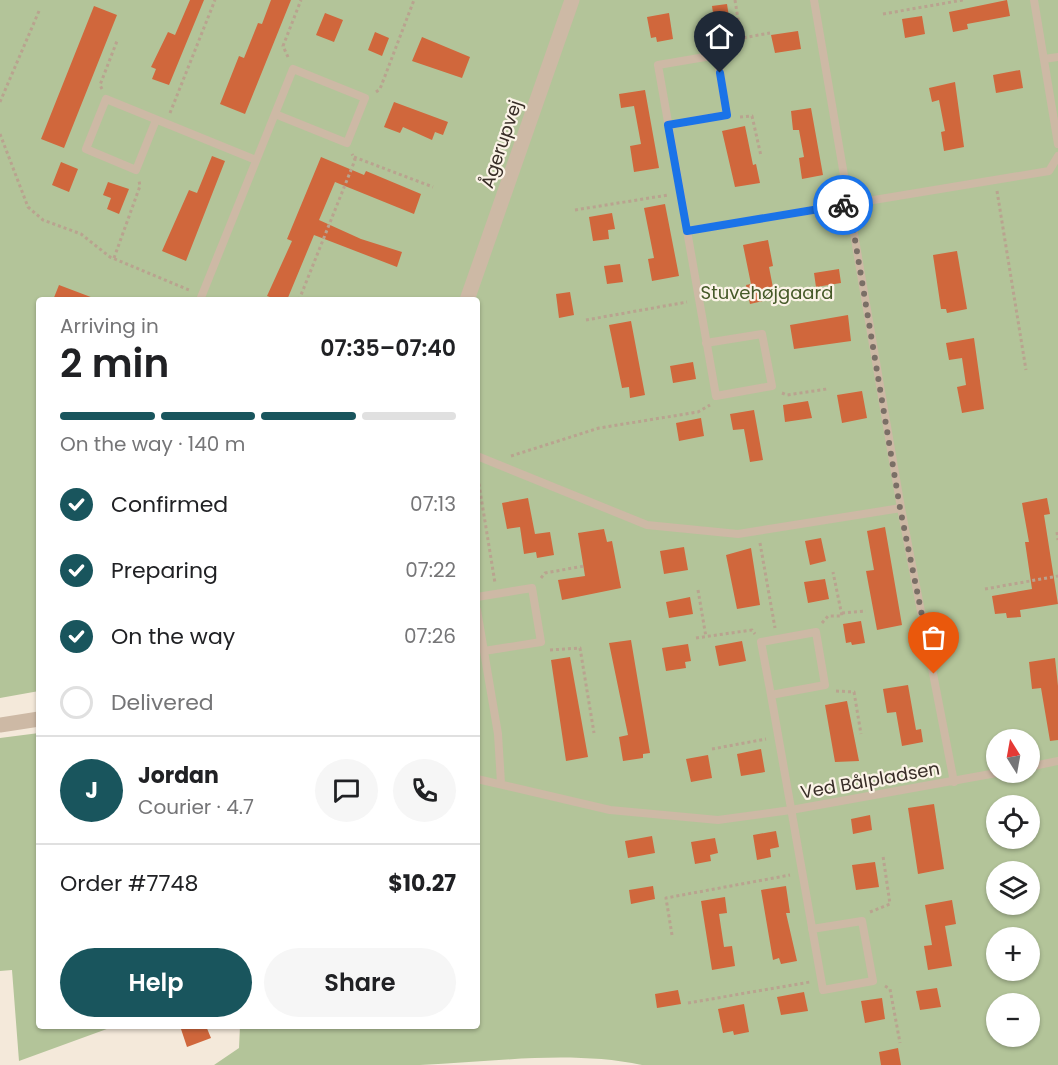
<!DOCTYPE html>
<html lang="en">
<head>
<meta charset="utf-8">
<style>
  :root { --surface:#fff; --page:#f6f6f6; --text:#202124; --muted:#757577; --line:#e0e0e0; --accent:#19555d }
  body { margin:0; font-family:Poppins,sans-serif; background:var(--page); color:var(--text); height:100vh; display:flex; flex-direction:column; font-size:22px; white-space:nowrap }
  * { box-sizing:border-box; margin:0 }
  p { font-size:20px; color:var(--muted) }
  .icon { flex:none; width:33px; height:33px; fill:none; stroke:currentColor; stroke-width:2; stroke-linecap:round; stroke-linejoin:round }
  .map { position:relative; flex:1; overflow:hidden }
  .side { position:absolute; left:36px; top:297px; width:444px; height:732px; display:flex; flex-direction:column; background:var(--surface); border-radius:6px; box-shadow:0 2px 4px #0004 }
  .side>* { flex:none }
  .needle { width:39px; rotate:349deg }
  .tools { position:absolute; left:986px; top:729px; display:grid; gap:12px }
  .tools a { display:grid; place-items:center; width:54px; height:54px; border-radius:50%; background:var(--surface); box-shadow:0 2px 4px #0004; font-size:30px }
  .pin { position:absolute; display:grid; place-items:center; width:51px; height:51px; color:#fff; margin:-62px -26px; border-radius:50% 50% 50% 0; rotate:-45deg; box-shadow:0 0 6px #0007 }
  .pin .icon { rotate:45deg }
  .courier { position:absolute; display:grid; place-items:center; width:60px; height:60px; margin:-30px; border:4px solid #1a73e8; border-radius:50%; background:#fff; color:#222; box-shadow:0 2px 8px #0007 }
  .summary em { font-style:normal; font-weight:600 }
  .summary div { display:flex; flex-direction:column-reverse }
  .summary { display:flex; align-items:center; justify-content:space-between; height:102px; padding:0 24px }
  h1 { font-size:39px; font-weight:600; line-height:45px }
  .bar { display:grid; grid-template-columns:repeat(4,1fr); gap:9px 6px; align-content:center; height:72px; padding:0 24px }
  .bar i { height:8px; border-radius:4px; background:var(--line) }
  .bar .current { background:var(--accent) }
  .bar p { grid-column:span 4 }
  .line { display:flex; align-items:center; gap:15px; padding:0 24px; border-top:2px solid var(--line) }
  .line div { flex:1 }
  .round { display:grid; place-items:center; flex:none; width:63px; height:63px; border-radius:32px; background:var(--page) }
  ol { padding:0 24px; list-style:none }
  li { display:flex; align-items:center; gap:18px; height:66px }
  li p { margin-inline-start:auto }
  li .icon { padding:6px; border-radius:50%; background:var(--accent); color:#fff; stroke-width:4 }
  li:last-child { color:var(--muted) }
  li i { width:33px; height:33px; border:3px solid var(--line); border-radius:50% }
  .action { display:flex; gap:12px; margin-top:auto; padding:12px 24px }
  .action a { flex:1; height:69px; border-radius:36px; background:var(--accent); color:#fff; font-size:24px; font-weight:600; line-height:69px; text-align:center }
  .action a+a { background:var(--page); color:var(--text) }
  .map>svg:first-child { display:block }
  .green { fill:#b3c499; fill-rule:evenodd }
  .building { fill:#d0673c }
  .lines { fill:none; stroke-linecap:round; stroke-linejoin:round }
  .path { stroke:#b9a38f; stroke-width:3; stroke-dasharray:3 3; stroke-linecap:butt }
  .service { stroke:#cdb9a5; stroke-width:8 }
  .tertiary { stroke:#cdb9a5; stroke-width:15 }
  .done { stroke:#7a6f66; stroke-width:6; stroke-dasharray:0 10.8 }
  .route { stroke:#1a73e8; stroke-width:8 }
  .labels { text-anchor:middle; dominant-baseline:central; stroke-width:4.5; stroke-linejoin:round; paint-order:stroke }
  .street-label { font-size:18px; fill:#382d27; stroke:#fbf3e7 }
  .park-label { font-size:18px; fill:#455928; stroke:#fbf3e7 }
</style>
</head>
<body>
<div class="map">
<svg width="1058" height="1065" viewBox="0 0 1058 1065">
  <rect width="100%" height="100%" fill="#f4e9da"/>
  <path class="green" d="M0,0H1058V1065H642C569,1050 494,1062 420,1065C351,1065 283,1065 214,1065L239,1048L240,1026H477V300H39V691L0,698ZM996,740H1029V772H996ZM996,806H1029V838H996ZM996,872H1029V904H996ZM996,938H1029V970H996ZM996,1004H1029V1036H996Z
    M39,733V1026H115L19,1061L12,970L0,971V738Z"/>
  <path class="building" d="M190,0H204L169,85L152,79L156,69L151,67L168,32L175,35Z
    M271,0H291L245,114L220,104L239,56L244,58L258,23L262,24Z
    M1007,0L1010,16L967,24L968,29L953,32L949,12Z
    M727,4L731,30L716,33L712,6Z
    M94,6L117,15L64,148L41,139Z
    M325,13L343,20L334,42L316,35Z
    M669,13L673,39L657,42L656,37L651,38L647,17Z
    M922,16L925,34L905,38L902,19Z
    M798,31L801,49L775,53L771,35Z
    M375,32L389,38L382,56L368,50Z
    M422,37L470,57L462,78L412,61Z
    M1020,70L1023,88L996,93L993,75Z
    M955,82L964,147L944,151L941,132L945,131L939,100L932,102L929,88Z
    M645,90L659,168L634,172L630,146L641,144L634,106L621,108L619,94Z
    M394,102L448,122L443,135L435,132L432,140L403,127L400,133L384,127Z
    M811,108L823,175L802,179L799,158L804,157L799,130H793L791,111Z
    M745,126L753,165L756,164L760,183L735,187L722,131Z
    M212,156L225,161L186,261L162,251L189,190L197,193Z
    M321,157L364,175L366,171L421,194L414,214L335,182L319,220L361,239L402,252L397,267L314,235L287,300H278L267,296L292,241L287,239Z
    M61,162L78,169L69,192L52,185Z
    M108,182L129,189L119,214L107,209L111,198L103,195Z
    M665,204L679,276L652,281L648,259L654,258L644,208Z
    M612,213L615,229L608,230L609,239L593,241L589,217Z
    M768,240L773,266L769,267L775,298L750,304L746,285L751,284L743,245Z
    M957,251L967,309L947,313L946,309H941L933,255Z
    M620,264L623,282L607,284L604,266Z
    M839,269L841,283L816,287L814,273Z
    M59,285L96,299V300H53Z
    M570,292L574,315L559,318L556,294Z
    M848,315L851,341L794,349L790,325Z
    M631,321L645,395L630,398L629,387L622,388L609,325Z
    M974,338L984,409L962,413L957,387L966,385L962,358L949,360L946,343Z
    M693,362L696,379L673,383L670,366Z
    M862,391L867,418L842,423L837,395Z
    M808,401L812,418L785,422L783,405Z
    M754,410L763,460L750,462L744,429L733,430L730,414Z
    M701,418L704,436L679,441L676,423Z
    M528,498L535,534L550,532L554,555L537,558L536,552L524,554L520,527L507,529L502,503Z
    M1047,498L1050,514L1044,515L1058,604L1020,610L1021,617L1007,618L1006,613L995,614L992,596L1032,589L1025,542H1029L1022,503Z
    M885,527L902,625L877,630L866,571L874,570L867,531Z
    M604,529L607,542L612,541L621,588L562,600L558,580L585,576L578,533Z
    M821,538L826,561L810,565L805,541Z
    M684,547L688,570L664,574L660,551Z
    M751,548L760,605L737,609L726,555Z
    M825,579L829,599L808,603L804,582Z
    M690,597L693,614L669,618L666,602Z
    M861,621L865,643L852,645L851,642L846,643L843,624Z
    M631,640L650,753L643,754V758L623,761L619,737L628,735L609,643Z
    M742,641L746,661L719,666L715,646Z
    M688,644L691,661L685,662L686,668L666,671L662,648Z
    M570,657L588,757L566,761L551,660Z
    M1055,658L1058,686V740L1050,741L1041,688L1032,689L1029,662Z
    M908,685L916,730L921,729L923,742L902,746L896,712L887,713L883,689Z
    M847,701L859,761L835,762L825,705Z
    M761,749L765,772L741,776L737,754Z
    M708,755L712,778L691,782L686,759Z
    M934,804L944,869L918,874L908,808Z
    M870,815L872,830L853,834L851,819Z
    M776,831L779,847L770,849L771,857L757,860L753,835Z
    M652,836L655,853L628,858L625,841Z
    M715,838L718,853L710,855L711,861L695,864L691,842Z
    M875,862L879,887L856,890L852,865Z
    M653,886L655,899L631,904L629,890Z
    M786,886L790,913H786L797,961L781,964L779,958L773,960L761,890Z
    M725,897L727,913L719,914L724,947L732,946L735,966L712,970L701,901Z
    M952,900L956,924L945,926L952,966L928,970L924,946L932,945L925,905Z
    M937,988L941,1007L920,1010L916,991Z
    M678,990L681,1004L657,1008L655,994Z
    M804,992L808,1011L781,1015L777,997Z
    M882,998L885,1019L865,1023L861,1001Z
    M744,1004L749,1032L734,1035L733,1031L723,1033L718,1009Z
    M180,1026H206L211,1038L187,1047Z
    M898,1048L901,1065H881L879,1052Z"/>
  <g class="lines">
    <path class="path" d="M735,0L741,38
      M883,14L963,0
      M720,42L770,33
      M288,57L283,46L301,0
      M102,89L100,85L117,41
      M376,92L380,89L414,0
      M0,102L39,11
      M170,113L215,0
      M740,117L752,116L761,156
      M0,134L28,207L43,220L81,234L110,257L189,290
      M354,157L433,187
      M997,191L1026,370
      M575,210L668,195
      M114,258L140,186L139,181
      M299,300L355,160L352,154
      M586,320L687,302
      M782,393L787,395L827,389
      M511,456L599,428L698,412L710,405
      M477,472L495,583
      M1057,532L1058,540
      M760,543L775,628
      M541,578L545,573L584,566
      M985,589L1058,576
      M698,590L706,637
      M842,613L866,611
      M822,623L828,616H842L833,572
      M696,638L752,630L755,634
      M550,650L580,648L594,733
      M836,691L854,692L861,734
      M712,749L766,739
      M870,912L890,904L883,856
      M672,935L666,898L790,875
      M885,986L890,989L900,1043
      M688,1003L810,982
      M360,1026L361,1031"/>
    <path class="service" d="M814,0L901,508
      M1034,0L1058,144
      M1044,59L1058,57
      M156,120L136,170L86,149L106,99L256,160
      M668,125L727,115L717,55L658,65L716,396L772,386L762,334L706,343
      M687,231L1049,171L1058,156
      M200,300L293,69L365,98L347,143L275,114
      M477,456L647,525L738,534L901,508L954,782
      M477,597L532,588L541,642L484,651
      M477,610L498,734L501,783
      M816,632L825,685L771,695L761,642Z
      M771,695L823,990L873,981L862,921L812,929
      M1029,767L1058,761
      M477,779L610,810L718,820L791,810L1002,772"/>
    <path class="tertiary" d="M467,300L572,0
      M0,725L39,719"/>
  </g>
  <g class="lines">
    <path class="done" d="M843,205L849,204L900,508L934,674"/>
    <path class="route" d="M720,73L727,115L668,125L687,231L843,205"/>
  </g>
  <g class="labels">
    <g class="street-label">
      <text transform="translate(501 144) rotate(-71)">Ågerupvej</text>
      <text transform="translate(870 780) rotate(-10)">Ved Bålpladsen</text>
    </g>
    <g class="park-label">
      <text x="767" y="292">Stuvehøjgaard</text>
    </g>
  </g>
</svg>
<div class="tools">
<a><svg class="needle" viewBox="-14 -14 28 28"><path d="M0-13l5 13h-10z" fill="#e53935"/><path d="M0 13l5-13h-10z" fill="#757577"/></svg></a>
<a><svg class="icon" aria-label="locate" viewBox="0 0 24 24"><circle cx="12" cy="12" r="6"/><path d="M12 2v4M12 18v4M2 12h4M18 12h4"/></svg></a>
<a><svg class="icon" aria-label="layers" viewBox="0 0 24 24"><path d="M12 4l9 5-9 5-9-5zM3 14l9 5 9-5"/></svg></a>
<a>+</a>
<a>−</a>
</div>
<div class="pin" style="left:934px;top:674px;background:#ea580c"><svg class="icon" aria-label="bag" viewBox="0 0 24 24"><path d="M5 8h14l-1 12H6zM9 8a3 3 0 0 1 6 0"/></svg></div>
<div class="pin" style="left:720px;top:73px;background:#1f2937"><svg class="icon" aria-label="home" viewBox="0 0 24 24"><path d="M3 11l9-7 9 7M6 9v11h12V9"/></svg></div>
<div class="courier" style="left:843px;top:205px"><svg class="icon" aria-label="bike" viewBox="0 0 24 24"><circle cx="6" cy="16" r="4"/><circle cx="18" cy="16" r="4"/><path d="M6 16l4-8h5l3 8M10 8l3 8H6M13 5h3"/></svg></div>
<section class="side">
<div class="summary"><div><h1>2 min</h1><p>Arriving in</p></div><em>07:35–07:40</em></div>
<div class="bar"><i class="current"></i><i class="current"></i><i class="current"></i><i></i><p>On the way · 140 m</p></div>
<ol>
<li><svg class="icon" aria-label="check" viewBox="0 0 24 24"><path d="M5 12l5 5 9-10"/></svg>Confirmed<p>07:13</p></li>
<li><svg class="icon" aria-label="check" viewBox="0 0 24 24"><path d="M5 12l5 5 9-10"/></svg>Preparing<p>07:22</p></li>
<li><svg class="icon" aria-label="check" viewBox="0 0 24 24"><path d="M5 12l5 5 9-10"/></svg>On the way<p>07:26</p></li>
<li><i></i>Delivered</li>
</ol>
<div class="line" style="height:108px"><b class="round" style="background:var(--accent);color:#fff">J</b><div><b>Jordan</b><p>Courier · 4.7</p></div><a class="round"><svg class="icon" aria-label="chat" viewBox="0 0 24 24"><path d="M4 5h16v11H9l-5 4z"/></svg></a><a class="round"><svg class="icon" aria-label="phone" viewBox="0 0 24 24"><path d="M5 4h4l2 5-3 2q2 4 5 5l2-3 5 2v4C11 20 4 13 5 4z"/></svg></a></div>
<div class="line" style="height:78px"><div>Order #7748</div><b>$10.27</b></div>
<div class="action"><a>Help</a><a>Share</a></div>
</section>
</div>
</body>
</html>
